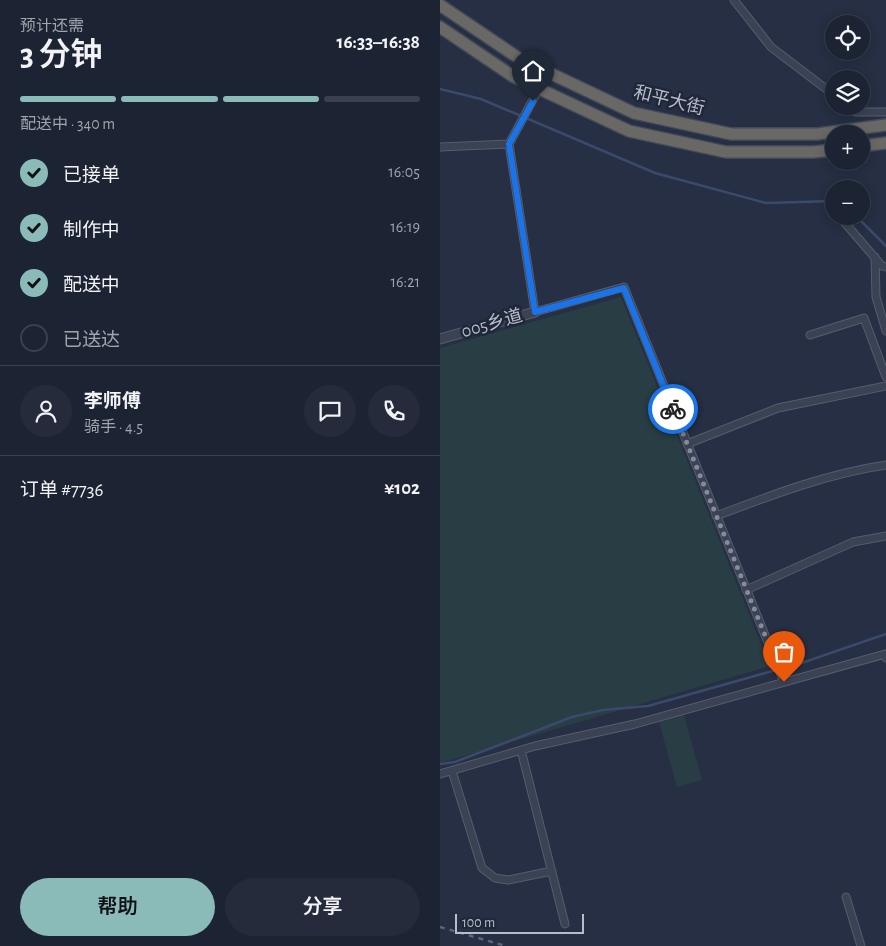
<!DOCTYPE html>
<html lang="zh">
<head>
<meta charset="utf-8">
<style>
  :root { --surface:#1c2332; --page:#252b3a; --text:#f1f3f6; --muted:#a0a4ac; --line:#3a404d; --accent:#8bbbb9 }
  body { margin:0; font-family:"Alegreya Sans","Noto Sans SC",sans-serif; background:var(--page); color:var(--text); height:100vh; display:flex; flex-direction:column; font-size:19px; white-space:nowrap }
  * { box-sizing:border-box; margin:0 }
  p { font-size:16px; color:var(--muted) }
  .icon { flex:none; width:28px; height:28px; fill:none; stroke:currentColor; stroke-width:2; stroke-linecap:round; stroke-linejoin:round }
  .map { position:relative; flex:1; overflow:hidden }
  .side { display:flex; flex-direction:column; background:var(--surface); width:440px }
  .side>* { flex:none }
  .fabs { position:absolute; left:385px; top:15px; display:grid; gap:10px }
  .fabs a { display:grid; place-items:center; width:45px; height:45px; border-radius:50%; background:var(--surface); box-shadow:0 2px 12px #0003,0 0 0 1px var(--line); font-size:25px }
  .scale { position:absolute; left:15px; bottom:12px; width:129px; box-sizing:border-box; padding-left:5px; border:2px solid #b8bdcd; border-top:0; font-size:14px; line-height:18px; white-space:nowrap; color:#b8bdcd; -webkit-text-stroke:4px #1f2738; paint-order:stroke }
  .pin { position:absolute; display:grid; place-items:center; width:42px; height:42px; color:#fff; margin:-51px -21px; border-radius:50% 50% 50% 0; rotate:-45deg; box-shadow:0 0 5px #0007 }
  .pin .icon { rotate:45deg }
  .courier { position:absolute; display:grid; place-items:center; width:50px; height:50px; margin:-25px; border:4px solid #1a73e8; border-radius:50%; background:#fff; color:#222; box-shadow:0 1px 6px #0007 }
  .overview em { font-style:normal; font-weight:600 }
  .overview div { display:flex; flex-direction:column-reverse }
  .overview { display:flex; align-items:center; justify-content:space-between; height:85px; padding:0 20px }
  h1 { font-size:32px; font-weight:600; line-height:38px }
  .bar { display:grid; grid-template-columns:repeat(4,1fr); gap:8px 5px; align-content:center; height:60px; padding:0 20px }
  .bar i { height:6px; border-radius:4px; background:var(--line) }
  .bar .current { background:var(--accent) }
  .bar p { grid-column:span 4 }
  .line { display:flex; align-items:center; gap:12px; padding:0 20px; border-top:1px solid var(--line) }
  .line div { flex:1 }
  .round { display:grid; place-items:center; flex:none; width:52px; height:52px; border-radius:26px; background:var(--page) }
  ol { padding:0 20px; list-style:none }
  li { display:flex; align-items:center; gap:15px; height:55px }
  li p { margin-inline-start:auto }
  li .icon { padding:5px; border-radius:50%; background:var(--accent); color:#111; stroke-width:4 }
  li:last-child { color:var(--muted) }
  li i { width:28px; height:28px; border:2px solid var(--line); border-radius:50% }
  .button { display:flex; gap:10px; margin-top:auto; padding:10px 20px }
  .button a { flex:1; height:58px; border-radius:30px; background:var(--accent); color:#111; font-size:20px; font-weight:600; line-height:58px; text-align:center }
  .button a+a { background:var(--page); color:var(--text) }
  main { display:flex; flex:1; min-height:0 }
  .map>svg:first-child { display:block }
  .green { fill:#283e44 }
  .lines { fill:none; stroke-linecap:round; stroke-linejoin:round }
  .stream { stroke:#3b4a6c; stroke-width:2.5 }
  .minor-casing { stroke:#565d6d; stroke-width:9 }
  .tertiary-casing { stroke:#565d6d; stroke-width:11 }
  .trunk-casing { stroke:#424a5a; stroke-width:14 }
  .minor { stroke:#3b4253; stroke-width:7 }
  .tertiary { stroke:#3b4253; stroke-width:9 }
  .trunk { stroke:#696865; stroke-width:11 }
  .rail { stroke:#5d657a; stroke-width:2.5; stroke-dasharray:5 5; stroke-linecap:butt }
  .done { stroke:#858b9d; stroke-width:5; stroke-dasharray:0 9 }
  .route { stroke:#1a73e8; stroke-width:6 }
  .labels { text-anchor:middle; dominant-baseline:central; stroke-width:5; stroke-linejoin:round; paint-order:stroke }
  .street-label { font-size:18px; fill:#b8bdcd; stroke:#1f2738 }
</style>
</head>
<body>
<main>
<section class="side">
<div class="overview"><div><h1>3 分钟</h1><p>预计还需</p></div><em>16:33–16:38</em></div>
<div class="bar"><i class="current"></i><i class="current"></i><i class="current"></i><i></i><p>配送中 · 340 m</p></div>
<ol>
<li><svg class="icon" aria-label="check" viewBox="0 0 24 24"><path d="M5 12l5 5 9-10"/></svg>已接单<p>16:05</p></li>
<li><svg class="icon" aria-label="check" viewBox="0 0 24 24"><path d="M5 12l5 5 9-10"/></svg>制作中<p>16:19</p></li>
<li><svg class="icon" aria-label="check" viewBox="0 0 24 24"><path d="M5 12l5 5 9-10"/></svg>配送中<p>16:21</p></li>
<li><i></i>已送达</li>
</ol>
<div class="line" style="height:90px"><a class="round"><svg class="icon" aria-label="person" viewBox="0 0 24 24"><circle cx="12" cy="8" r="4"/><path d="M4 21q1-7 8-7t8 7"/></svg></a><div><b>李师傅</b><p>骑手 · 4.5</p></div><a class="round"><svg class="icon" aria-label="chat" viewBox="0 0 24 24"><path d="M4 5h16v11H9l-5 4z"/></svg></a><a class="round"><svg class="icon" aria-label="phone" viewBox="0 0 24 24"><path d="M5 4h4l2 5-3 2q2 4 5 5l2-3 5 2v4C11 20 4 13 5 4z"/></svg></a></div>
<div class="line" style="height:65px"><div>订单 #7736</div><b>¥102</b></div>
<div class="button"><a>帮助</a><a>分享</a></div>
</section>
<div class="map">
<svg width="446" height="946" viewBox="0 0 446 946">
  <rect width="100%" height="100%" fill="#262f43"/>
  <path class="green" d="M181,297L330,666L0,763V348Z
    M244,715L262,780L237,787L219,722Z"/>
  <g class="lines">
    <path class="stream" d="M0,89L41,99L215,173L326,203L394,201
      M416,216L446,246
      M350,667L446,634
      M0,764L15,762L132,717L163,710L208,706L336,670"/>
    <g class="minor-casing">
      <path id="minor" d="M294,0L331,47L394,95
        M108,72L69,144L95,312L184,287L344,682
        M409,106L416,112H446
        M0,147L69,144
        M405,223L442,266L446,267
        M435,257L436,297L446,331
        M370,335L424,318L446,377
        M247,444L338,408L446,386
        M276,516C332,495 386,474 446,465
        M306,590L413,542L446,536
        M81,750L125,924
        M12,771L42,868L55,878L68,880L112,871
        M0,774L95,746L195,724L445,654L446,658
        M406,897L421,946"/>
    </g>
    <g class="tertiary-casing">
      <path id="tertiary" d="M0,339L95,312"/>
    </g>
    <g class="trunk-casing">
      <path id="trunk" d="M0,5L80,59L194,113L291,134H377L446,125
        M0,27L74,77L189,131L286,152H373L394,150
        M421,146L446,143"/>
    </g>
    <use href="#minor" class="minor"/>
    <use href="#tertiary" class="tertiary"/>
    <use href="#trunk" class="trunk"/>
    <path class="rail" d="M0,927L66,946"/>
  </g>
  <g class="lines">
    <path class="done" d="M233,409L344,682"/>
    <path class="route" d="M93,101L69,144L95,312L184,288L233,409"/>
  </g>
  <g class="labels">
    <g class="street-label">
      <text transform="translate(229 101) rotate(14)">和平大街</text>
      <text transform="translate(52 324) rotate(-16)">005乡道</text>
    </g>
  </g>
</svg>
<div class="fabs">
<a><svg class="icon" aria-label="locate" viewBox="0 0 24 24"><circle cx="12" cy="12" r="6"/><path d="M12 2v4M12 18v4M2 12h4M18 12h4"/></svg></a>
<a><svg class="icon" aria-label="layers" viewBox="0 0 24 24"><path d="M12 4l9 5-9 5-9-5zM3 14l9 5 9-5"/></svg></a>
<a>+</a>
<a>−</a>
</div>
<div class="scale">100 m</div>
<div class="pin" style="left:344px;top:682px;background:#ea580c"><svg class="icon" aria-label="bag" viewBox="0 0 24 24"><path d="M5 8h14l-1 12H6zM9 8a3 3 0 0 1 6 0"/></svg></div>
<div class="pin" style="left:93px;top:101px;background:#1f2937"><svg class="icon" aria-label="home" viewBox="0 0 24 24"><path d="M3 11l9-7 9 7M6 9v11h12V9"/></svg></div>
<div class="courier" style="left:233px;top:409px"><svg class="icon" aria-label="bike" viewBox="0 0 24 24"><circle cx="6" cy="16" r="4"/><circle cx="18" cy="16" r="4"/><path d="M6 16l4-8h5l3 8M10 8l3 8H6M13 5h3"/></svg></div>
</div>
</main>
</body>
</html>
